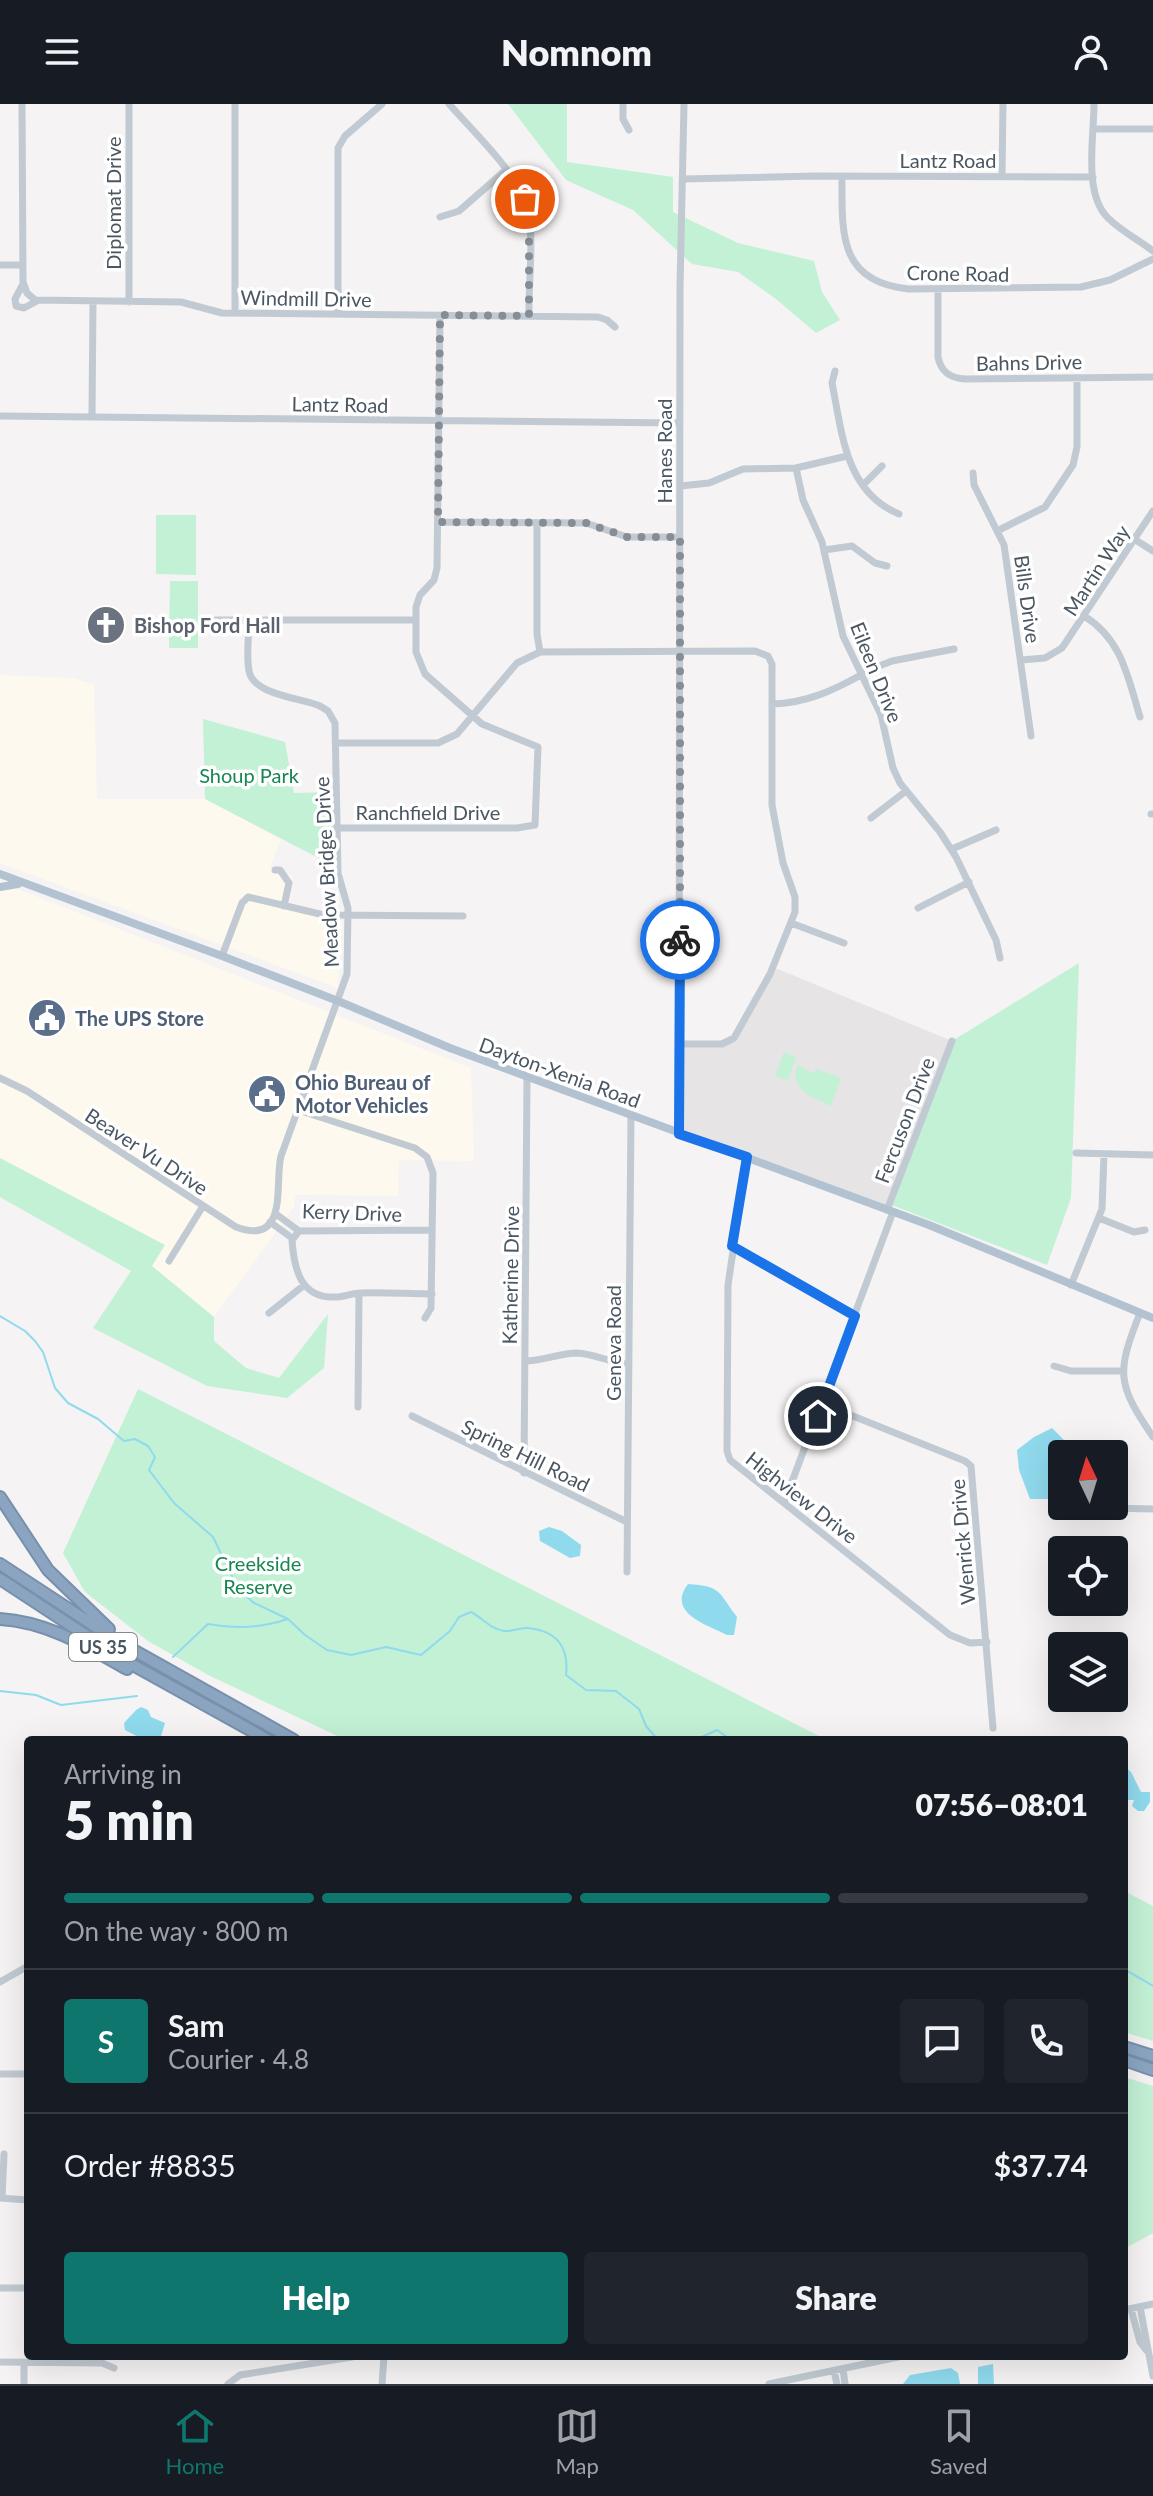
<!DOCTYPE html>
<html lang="en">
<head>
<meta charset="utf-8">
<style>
  :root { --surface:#171b24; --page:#20242c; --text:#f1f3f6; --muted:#9ea1a6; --line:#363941; --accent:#0f766e }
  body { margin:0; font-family:Lato,sans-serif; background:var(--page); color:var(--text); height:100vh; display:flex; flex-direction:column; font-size:30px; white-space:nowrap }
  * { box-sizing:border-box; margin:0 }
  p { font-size:26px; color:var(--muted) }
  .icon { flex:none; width:44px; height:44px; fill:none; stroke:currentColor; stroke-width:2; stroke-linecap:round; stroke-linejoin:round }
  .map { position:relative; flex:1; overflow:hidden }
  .drawer { position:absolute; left:24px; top:1632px; width:1104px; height:624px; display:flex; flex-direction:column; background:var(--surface); border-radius:8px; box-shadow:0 8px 32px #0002 }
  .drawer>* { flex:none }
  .needle { width:52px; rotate:356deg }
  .buttons { position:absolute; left:1048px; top:1336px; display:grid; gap:16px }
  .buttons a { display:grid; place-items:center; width:80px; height:80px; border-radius:8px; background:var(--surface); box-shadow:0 8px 32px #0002; font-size:40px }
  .pin { position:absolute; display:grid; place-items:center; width:68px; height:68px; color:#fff; margin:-34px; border:4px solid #fff; border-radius:50%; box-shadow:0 2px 8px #0007 }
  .courier { position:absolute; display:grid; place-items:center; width:80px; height:80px; margin:-40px; border:6px solid #1a73e8; border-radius:50%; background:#fff; color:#222; box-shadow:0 2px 10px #0007 }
  .summary em { font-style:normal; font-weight:800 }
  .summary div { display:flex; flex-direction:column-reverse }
  .summary { display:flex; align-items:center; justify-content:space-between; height:136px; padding:0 40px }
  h1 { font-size:52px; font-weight:800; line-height:60px }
  .bar { display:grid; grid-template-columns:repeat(4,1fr); gap:12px 8px; align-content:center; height:96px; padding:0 40px }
  .bar i { height:10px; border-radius:6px; background:var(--line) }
  .bar .selected { background:var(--accent) }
  .bar p { grid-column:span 4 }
  .line { display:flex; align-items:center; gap:20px; padding:0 40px; border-top:2px solid var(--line) }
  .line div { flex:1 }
  .round { display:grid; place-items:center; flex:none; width:84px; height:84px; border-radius:8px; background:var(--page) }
  .cta { display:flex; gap:16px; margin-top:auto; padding:16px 40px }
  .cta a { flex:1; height:92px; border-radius:8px; background:var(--accent); color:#fff; font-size:32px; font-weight:800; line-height:92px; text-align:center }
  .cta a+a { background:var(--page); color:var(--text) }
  header { display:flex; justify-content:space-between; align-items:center; height:104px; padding:0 40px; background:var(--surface); font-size:36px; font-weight:800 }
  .dock { display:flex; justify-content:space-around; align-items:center; height:112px; border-top:2px solid var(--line); background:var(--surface); font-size:22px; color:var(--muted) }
  .dock a { display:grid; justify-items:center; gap:4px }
  .dock .selected { color:var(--accent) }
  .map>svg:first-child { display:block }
  .commercial { fill:#fdf9ef }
  .education { fill:#e6e4e5 }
  .green { fill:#c3f1d5 }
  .water { fill:#90daee }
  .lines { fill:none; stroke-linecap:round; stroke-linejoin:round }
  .stream { stroke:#90daee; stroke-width:2 }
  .highway-casing { stroke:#7690ad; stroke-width:14 }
  .minor { stroke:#c1cad2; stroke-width:7 }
  .major { stroke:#b3c2d1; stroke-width:8 }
  .highway { stroke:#8ba5c1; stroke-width:10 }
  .done { stroke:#868d94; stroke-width:8; stroke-dasharray:0 14.4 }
  .route { stroke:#1a73e8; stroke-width:10 }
  .labels { text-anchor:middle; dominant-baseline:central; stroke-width:7; stroke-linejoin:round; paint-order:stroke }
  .shield { fill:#fff; stroke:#808990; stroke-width:2 }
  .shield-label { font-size:18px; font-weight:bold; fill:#4a5661 }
  .street-label { font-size:20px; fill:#4a5661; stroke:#fff }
  .worship-label { font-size:20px; font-weight:bold; fill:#5b616d; stroke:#fff; text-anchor:start }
  .park-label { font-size:20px; fill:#17864f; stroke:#fff }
  .service-label { font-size:20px; font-weight:bold; fill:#4e5e75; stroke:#fff; text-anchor:start }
</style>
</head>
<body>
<header><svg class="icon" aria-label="menu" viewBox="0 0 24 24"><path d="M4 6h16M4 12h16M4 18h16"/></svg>Nomnom<svg class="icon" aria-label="person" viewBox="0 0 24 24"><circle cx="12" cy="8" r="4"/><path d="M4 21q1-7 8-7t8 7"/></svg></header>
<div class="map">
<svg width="1153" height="2280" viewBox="0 0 1153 2280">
  <rect width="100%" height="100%" fill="#f5f3f3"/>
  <path class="commercial" d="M0,571L74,574L94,581L97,695H205L281,735L270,763L293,772L284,805L342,816L338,884L0,759Z
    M0,778L471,964L474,1057L399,1056L398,1092L295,1091L294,1103L214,1213L152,1162L164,1141L0,1054Z"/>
  <path class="education" d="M773,863L952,937L887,1106L679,1030L680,940L730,937Z"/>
  <path class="green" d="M508,0H567V58L673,73V108L738,139L814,157L822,188L840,216L816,229L776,195L738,168L692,160L633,106L566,76Z
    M156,411H196V471L156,470Z
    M170,477H198V544H169Z
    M203,615L285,638L294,689L334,688V762L205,695Z
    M1079,859L1071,1094L1047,1161L889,1100L952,937Z
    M784,948L796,953L788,977L775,972Z
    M798,961L812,969L818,965L841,974L831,1002C814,994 787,985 798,961Z
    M0,1054L165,1141L152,1162L214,1213V1237L246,1264L279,1274L328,1210L324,1264L287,1294L207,1282L93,1224L131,1167L0,1093Z
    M138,1285L827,1636H346L208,1571L148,1537L85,1488L63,1449Z
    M1124,1787L1153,1802V1937L1124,1928Z
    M1124,1973L1153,1982V2129L1124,2145Z"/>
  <path class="water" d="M1052,1324L1067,1339L1069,1347L1048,1359L1050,1366L1062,1370V1395H1030L1019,1366L1017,1346L1034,1333Z
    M549,1423L562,1427L581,1441L580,1452L570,1454L540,1437L539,1427Z
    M688,1480C722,1482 718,1488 737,1513L734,1531H727C707,1521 666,1509 688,1480Z
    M141,1603L148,1606L151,1613L165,1619L161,1632L157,1636H144L125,1626L124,1619L136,1606Z
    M1124,1662L1131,1668L1141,1688H1150V1698L1144,1707H1138L1132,1702L1134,1696H1128Z
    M993,2260L994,2280H978V2263Z
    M951,2264L958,2269L960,2280H903L910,2271Z"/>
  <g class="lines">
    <path class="stream" d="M0,1212L25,1227L35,1237L43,1248L55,1284L68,1299L98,1315L124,1337L135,1335L148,1342L155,1353L149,1366L174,1399L213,1433L238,1485L254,1499L288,1515L305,1531L327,1546L351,1551L386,1543L421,1551L450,1527L459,1513L471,1508C483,1514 490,1525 504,1527C512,1528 520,1523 528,1524C558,1527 569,1544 566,1571L586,1586L616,1587L639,1605L646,1622L658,1636
      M173,1553L208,1520C237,1525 260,1524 288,1515
      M0,1587L36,1591L61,1601L137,1592
      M695,1636L717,1626L731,1636
      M1124,1865L1153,1882"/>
    <g class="highway-casing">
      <path id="highway" d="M0,1393L48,1466L109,1525
        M0,1460L119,1538L294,1636
        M0,1475L122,1555L268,1636
        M0,1515C48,1518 86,1542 127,1565
        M1124,1943L1153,1952
        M1124,1956L1153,1966"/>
    </g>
    <path class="minor" d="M22,0L23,178L27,189L35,196L181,198L222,209L598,213L607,216L615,223
      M449,0C471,25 519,71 527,102C535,131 528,181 529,212
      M623,0V15L629,26
      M1094,0C1094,33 1083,90 1108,114C1121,127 1139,136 1153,147
      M1094,25H1153
      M842,72C842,129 838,178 909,185L1081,183L1110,176L1153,155
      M1002,72L1003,0
      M683,75L814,72L1093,73
      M440,113L459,107L506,66
      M0,161H23
      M23,180L15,195L16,202L24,204L37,197
      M938,185V253C941,268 950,274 965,275L1153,273
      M129,198V0
      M235,209V0
      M338,210V44L345,32L382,0
      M835,267L832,279C842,328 845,388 899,410
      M0,312L680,319
      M92,313L93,197
      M796,364L803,396L822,438L843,532L881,611L893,664L900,679L940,728L956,753L996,836L1000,854
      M973,369L974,381L1004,441L1031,632
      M863,381L882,362
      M680,382L709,379L743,365L796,364L847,352
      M438,418L586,419L627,433H680
      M537,419V530L540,548
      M999,426L1045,403L1073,361L1077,343V274
      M1134,435L1153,447
      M824,446L852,442L875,459L887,462
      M1084,512C1122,535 1128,574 1140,613
      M203,516H416
      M1021,556L1045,554L1062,544L1153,407
      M861,569L892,557L954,545
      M772,600C806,599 832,587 861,571
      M337,639H438L457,630L517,559L540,548L755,547L768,552L772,560V701L783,759L795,793V808L770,870L734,934L722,940H680
      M1151,710H1153
      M871,714L906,687
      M337,724H517L535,721L538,643L482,620L425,570L416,548V503L420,491L434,476L437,464L440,211
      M952,745L996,726
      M275,766H280L289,779L284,802
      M918,804L969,778
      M791,819L844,839
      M222,852L242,799L248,793L324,811L463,812
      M0,974L27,987L236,1123C290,1143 274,1078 281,1052L347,870L348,804L338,769L335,619L328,607L320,602C301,594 253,591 249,567C246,551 249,532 249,516
      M298,1006L415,1044L427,1053L433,1069L431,1204L425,1214
      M679,1030L680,183L684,0
      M1076,1049L1153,1051
      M747,1053L728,1181L727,1347L730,1356L950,1531L970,1539L987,1538
      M887,1106L952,937
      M276,1110L299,1127L432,1126
      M1099,1114L1134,1128L1145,1126
      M270,1118L292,1134
      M299,1127L292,1136C294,1166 301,1195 336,1193C344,1193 352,1189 361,1189C384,1188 408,1190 432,1190
      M732,1142L855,1212
      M169,1157L203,1102
      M1071,1181L1102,1105L1104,1050
      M269,1209L303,1182
      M1140,1209C1116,1269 1117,1280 1153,1333
      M525,1257C543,1257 560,1249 577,1249C595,1250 611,1259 629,1260
      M1054,1262L1071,1267H1122
      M823,1300L965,1357L971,1362L993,1624
      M358,1303L359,1189
      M412,1312L627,1418
      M524,1369L527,973
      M784,1399L893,1108
      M1110,1404L1153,1405
      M627,1468L631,1011
      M0,1878L28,1862
      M0,1970H28
      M0,2094L28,2096
      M2,2094L4,2050
      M0,2184H28
      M1140,2203L1153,2272
      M1131,2205L1140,2238L1146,2246
      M1124,2206L1153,2200
      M0,2258L102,2259L114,2264
      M843,2265L845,2280
      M834,2267L837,2280
      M24,2280V2259
      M228,2280L240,2271L358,2252
      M382,2280L384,2252
      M769,2280L903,2252"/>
    <path class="major" d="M0,770L222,852L338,897L450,944L929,1121L1153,1214
      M0,783L18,780"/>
    <use href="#highway" class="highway"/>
  </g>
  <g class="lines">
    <path class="done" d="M525,95L529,116V212L440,211L438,418L586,419L627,433H680V836"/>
    <path class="route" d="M680,836L679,1030L747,1053L732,1142L855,1212L818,1312"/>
  </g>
  <defs>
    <g id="church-disc" transform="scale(2)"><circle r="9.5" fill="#6b7280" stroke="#fff"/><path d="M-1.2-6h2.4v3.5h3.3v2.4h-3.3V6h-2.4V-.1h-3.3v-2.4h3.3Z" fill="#fff"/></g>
    <g id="civic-disc" transform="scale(2)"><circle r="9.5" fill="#5c6f8a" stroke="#fff"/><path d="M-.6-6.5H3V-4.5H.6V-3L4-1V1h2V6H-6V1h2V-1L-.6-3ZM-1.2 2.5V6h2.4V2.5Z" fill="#fff"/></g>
  </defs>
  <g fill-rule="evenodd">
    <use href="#church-disc" x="106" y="521"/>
    <use href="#civic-disc" x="47" y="914"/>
    <use href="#civic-disc" x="267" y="990"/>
  </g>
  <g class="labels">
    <rect class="shield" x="69" y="1529" width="68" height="28" rx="6"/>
    <g class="shield-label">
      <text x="103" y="1543">US 35</text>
    </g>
    <g class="street-label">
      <text x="948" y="56">Lantz Road</text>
      <text transform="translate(113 99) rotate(-90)">Diplomat Drive</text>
      <text transform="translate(958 169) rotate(1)">Crone Road</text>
      <text transform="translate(306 194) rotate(1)">Windmill Drive</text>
      <text transform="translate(1029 258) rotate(-1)">Bahns Drive</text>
      <text transform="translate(340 300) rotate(1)">Lantz Road</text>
      <text transform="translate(664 347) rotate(-90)">Hanes Road</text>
      <text transform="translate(1096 466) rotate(-57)">Martin Way</text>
      <text transform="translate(1028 495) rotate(82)">Bills Drive</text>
      <text transform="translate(877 568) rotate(68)">Eileen Drive</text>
      <text x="428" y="708">Ranchfield Drive</text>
      <text transform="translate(326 768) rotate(-93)">Meadow Bridge Drive</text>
      <text transform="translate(560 968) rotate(20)">Dayton-Xenia Road</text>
      <text transform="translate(904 1016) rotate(-69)">Fercuson Drive</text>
      <text transform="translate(147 1047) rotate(33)">Beaver Vu Drive</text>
      <text transform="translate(352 1108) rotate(2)">Kerry Drive</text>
      <text transform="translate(510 1171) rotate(-89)">Katherine Drive</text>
      <text transform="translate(613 1239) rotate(-90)">Geneva Road</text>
      <text transform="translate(526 1351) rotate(26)">Spring Hill Road</text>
      <text transform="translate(802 1393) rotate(38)">Highview Drive</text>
      <text transform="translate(962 1438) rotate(-95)">Wenrick Drive</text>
    </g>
    <g class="worship-label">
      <text x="134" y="521">Bishop Ford Hall</text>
    </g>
    <g class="park-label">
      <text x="249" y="671">Shoup Park</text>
      <text x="258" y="1459">Creekside<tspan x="258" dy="23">Reserve</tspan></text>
    </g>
    <g class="service-label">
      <text x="75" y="914">The UPS Store</text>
      <text x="295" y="978">Ohio Bureau of<tspan x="295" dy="23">Motor Vehicles</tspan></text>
    </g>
  </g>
</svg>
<div class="buttons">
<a><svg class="needle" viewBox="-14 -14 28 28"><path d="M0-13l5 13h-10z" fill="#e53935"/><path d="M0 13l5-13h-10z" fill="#9ea1a6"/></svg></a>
<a><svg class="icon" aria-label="locate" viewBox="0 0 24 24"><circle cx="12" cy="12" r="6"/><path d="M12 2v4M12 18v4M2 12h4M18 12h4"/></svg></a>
<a><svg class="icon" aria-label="layers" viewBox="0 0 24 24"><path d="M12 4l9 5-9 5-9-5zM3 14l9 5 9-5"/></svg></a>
</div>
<div class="pin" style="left:525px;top:95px;background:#ea580c"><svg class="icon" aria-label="bag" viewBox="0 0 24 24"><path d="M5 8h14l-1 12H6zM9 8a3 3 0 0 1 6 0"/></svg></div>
<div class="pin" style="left:818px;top:1312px;background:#1f2937"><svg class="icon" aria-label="home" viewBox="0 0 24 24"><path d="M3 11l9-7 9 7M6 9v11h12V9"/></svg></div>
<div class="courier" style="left:680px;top:836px"><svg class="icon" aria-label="bike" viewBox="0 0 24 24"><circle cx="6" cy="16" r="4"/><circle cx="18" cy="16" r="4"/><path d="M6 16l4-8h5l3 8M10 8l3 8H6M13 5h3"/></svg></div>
<section class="drawer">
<div class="summary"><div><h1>5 min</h1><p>Arriving in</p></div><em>07:56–08:01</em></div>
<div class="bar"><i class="selected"></i><i class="selected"></i><i class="selected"></i><i></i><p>On the way · 800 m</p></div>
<div class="line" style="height:144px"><b class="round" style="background:var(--accent);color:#fff">S</b><div><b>Sam</b><p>Courier · 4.8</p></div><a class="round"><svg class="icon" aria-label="chat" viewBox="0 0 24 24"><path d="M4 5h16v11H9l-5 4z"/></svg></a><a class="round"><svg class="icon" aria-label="phone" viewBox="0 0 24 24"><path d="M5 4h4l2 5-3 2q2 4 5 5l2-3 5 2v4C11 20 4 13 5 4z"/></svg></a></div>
<div class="line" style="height:104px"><div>Order #8835</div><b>$37.74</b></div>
<div class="cta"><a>Help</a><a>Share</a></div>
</section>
</div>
<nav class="dock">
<a class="selected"><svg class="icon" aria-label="home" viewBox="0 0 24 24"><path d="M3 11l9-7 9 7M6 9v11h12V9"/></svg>Home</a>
<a><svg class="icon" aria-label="map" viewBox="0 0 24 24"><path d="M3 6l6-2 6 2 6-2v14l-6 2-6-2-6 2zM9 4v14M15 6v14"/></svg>Map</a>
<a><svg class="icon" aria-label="saved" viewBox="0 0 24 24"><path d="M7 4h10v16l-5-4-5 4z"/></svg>Saved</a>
</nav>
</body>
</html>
